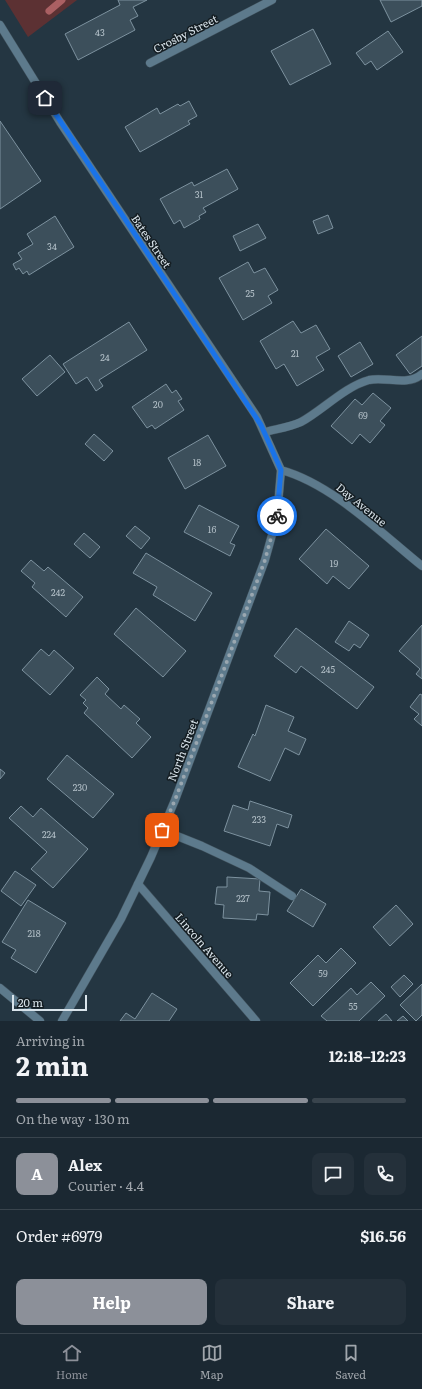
<!DOCTYPE html>
<html lang="en">
<head>
<meta charset="utf-8">
<style>
  :root { --surface:#1b2832; --page:#24303a; --text:#f1f3f6; --muted:#a0a6ac; --line:#39444d; --accent:#8c9099 }
  body { margin:0; font-family:Literata,serif; background:var(--page); color:var(--text); height:100vh; display:flex; flex-direction:column; font-size:15px; white-space:nowrap }
  * { box-sizing:border-box; margin:0 }
  p { font-size:13px; color:var(--muted) }
  .icon { flex:none; width:22px; height:22px; fill:none; stroke:currentColor; stroke-width:2; stroke-linecap:round; stroke-linejoin:round }
  .map { position:relative; height:1021px; overflow:hidden }
  .panel { display:flex; flex-direction:column; background:var(--surface); flex:1 }
  .panel>* { flex:none }
  .scale { position:absolute; left:12px; bottom:10px; width:75px; box-sizing:border-box; padding-left:4px; border:2px solid #d9e4eb; border-top:0; font-size:11px; line-height:14px; white-space:nowrap; color:#d9e4eb; -webkit-text-stroke:3px #141d22; paint-order:stroke }
  .pin { position:absolute; display:grid; place-items:center; width:34px; height:34px; color:#fff; margin:-17px; border-radius:8px; box-shadow:0 2px 6px #0006 }
  .courier { position:absolute; display:grid; place-items:center; width:40px; height:40px; margin:-20px; border:3px solid #1a73e8; border-radius:50%; background:#fff; color:#222; box-shadow:0 1px 5px #0007 }
  .headline em { font-style:normal; font-weight:700 }
  .headline div { display:flex; flex-direction:column-reverse }
  .headline { display:flex; align-items:center; justify-content:space-between; height:68px; padding:0 16px }
  h1 { font-size:26px; font-weight:700; line-height:30px }
  .bar { display:grid; grid-template-columns:repeat(4,1fr); gap:6px 4px; align-content:center; height:48px; padding:0 16px }
  .bar i { height:5px; border-radius:3px; background:var(--line) }
  .bar .selected { background:var(--accent) }
  .bar p { grid-column:span 4 }
  .line { display:flex; align-items:center; gap:10px; padding:0 16px; border-top:1px solid var(--line) }
  .line div { flex:1 }
  .round { display:grid; place-items:center; flex:none; width:42px; height:42px; border-radius:8px; background:var(--page) }
  .primary-button { display:flex; gap:8px; margin-top:auto; padding:8px 16px }
  .primary-button a { flex:1; height:46px; border-radius:8px; background:var(--accent); color:#fff; font-size:16px; font-weight:700; line-height:46px; text-align:center }
  .primary-button a+a { background:var(--page); color:var(--text) }
  .menu { display:flex; justify-content:space-around; align-items:center; height:56px; border-top:1px solid var(--line); background:var(--surface); font-size:11px; color:var(--muted) }
  .menu a { display:grid; justify-items:center; gap:2px }
  .menu .selected { color:var(--accent) }
  .map>svg:first-child { display:block }
  .green { fill:#5c3133 }
  .lines { fill:none; stroke-linecap:round; stroke-linejoin:round }
  .stream { stroke:#aa6063; stroke-width:7 }
  .building { fill:#3c4f5b; stroke:#7d929f }
  .service-casing { stroke:#41525d; stroke-width:9 }
  .minor-casing { stroke:#41525d; stroke-width:9 }
  .tertiary-casing { stroke:#41525d; stroke-width:9 }
  .service { stroke:#5d7a8c; stroke-width:8 }
  .minor { stroke:#5d7a8c; stroke-width:8 }
  .tertiary { stroke:#5d7a8c; stroke-width:8 }
  .done { stroke:#9aa7b0; stroke-width:4; stroke-dasharray:0 7.2 }
  .route { stroke:#1a73e8; stroke-width:5 }
  .labels { text-anchor:middle; dominant-baseline:central; stroke-width:3; stroke-linejoin:round; paint-order:stroke }
  .number-label { font-size:9px; fill:#b2bfc7 }
  .street-label { font-size:11px; fill:#d9e4eb; stroke:#141d22 }
</style>
</head>
<body>
<div class="map">
<svg width="422" height="1021" viewBox="0 0 422 1021">
  <rect width="100%" height="100%" fill="#243642"/>
  <path class="green" d="M5,0H77L28,37Z"/>
  <g class="lines">
    <path class="stream" d="M49,11L62,0"/>
  </g>
  <path class="building" d="M118,0H147L133,7L138,16L130,20L135,30L78,60L65,34L120,5Z
    M380,0H422V6L391,22Z
    M313,29L331,64L290,85L271,51Z
    M388,31L403,52L377,70L371,61L365,65L356,53Z
    M189,101L197,116L188,121L190,124L140,152L125,127L157,108L160,114L178,104L180,106Z
    M0,121L41,181L0,209Z
    M227,169L238,189L203,208L206,212L199,216L200,219L184,228L180,220L174,224L160,199L192,182L194,186Z
    M328,215L333,228L318,234L313,221Z
    M55,216L74,247L29,275L27,271L23,274L19,268L16,270L13,264L22,259L18,253L33,244L27,234Z
    M258,224L266,238L240,251L233,236Z
    M248,262L254,273L265,268L278,290L268,296L272,303L243,320L219,278Z
    M293,321L301,333L316,325L330,349L316,357L324,370L297,386L284,364L276,369L260,341Z
    M129,322L147,350L99,380L103,386L96,391L87,377L76,384L63,364Z
    M422,336V366L410,374L396,355Z
    M360,342L373,364L351,377L338,356Z
    M50,355L65,372L37,396L22,379Z
    M166,384L172,393L176,390L182,399L178,401L184,410L155,429L152,425L147,428L132,407Z
    M373,393L391,408L380,421L385,425L370,443L360,434L352,444L331,426L355,399L362,405Z
    M94,434L113,451L104,461L85,444Z
    M208,435L226,466L185,489L168,458Z
    M199,505L239,526L230,543L235,545L230,556L184,532Z
    M135,526L150,538L141,549L126,536Z
    M326,529L369,566L349,589L333,576L327,584L299,559Z
    M84,533L100,547L90,558L74,544Z
    M146,553L212,593L195,621L153,595L157,587L133,573Z
    M31,560L44,571L48,567L83,597L66,617L32,587L35,583L21,571Z
    M136,608L186,651L163,677L114,634Z
    M349,621L369,635L360,648L354,644L349,651L335,642Z
    M422,625V679L416,674L420,669L399,651Z
    M296,628L374,687L357,709L301,666L296,673L274,656Z
    M41,649L49,656L54,650L74,668L50,695L22,670Z
    M97,677L109,689L105,694L121,709L124,705L140,719L136,723L151,737L132,758L84,713L88,708L83,703L86,700L80,695Z
    M420,694L422,695V726L414,719L419,714L410,707Z
    M266,705L294,717L288,731L306,739L299,755L285,748L270,781L238,767L253,734L255,736Z
    M67,755L114,794L93,818L47,779Z
    M0,769L5,773L0,779Z
    M250,801L292,815L288,828L277,824L270,846L224,831L233,805L248,810Z
    M21,806L33,817L41,808L88,849L53,888L31,869L47,852L9,818Z
    M15,871L36,885L21,906L1,891Z
    M227,877L260,879L259,891L270,892L268,915L257,914L256,920L223,918L224,905L215,904L217,887H227Z
    M301,889L326,904L313,927L287,911Z
    M28,900L66,923L36,973L11,958L16,950L2,942Z
    M396,905L413,924L390,946L373,927Z
    M341,948L356,963L313,1006L290,983L318,955L326,963Z
    M404,975L413,984L400,997L391,987Z
    M371,982L385,996L359,1021H327L321,1016L351,988L357,995Z
    M422,984V1015L416,1021L400,1005Z
    M152,993L177,1009L169,1021H120L126,1013L135,1019Z
    M386,1014L392,1021H378Z
    M403,1016L408,1021H397Z"/>
  <g class="lines">
    <g class="service-casing">
      <path id="service" d="M265,432C276,429 290,427 301,422C323,410 344,387 369,380C386,376 407,387 422,374
        M162,830L202,846L249,868L292,896"/>
    </g>
    <g class="minor-casing">
      <path id="minor" d="M150,63L272,0
        M138,884L256,1021
        M0,988L40,1021"/>
    </g>
    <g class="tertiary-casing">
      <path id="tertiary" d="M0,25L60,122L257,417L281,470L277,517L265,560L175,800L151,857L121,919L62,1021
        M281,470C332,484 381,533 422,566"/>
    </g>
    <use href="#service" class="service"/>
    <use href="#minor" class="minor"/>
    <use href="#tertiary" class="tertiary"/>
  </g>
  <g class="lines">
    <path class="done" d="M162,830L175,800L265,560L277,516"/>
    <path class="route" d="M45,98L261,425L281,470L277,516"/>
  </g>
  <g class="labels">
    <g class="number-label">
      <text x="100" y="32">43</text>
      <text x="199" y="194">31</text>
      <text x="52" y="246">34</text>
      <text x="250" y="293">25</text>
      <text x="295" y="353">21</text>
      <text x="105" y="357">24</text>
      <text x="158" y="404">20</text>
      <text x="363" y="415">69</text>
      <text x="197" y="462">18</text>
      <text x="212" y="529">16</text>
      <text x="334" y="563">19</text>
      <text x="58" y="592">242</text>
      <text x="328" y="669">245</text>
      <text x="80" y="787">230</text>
      <text x="259" y="819">233</text>
      <text x="49" y="834">224</text>
      <text x="243" y="898">227</text>
      <text x="34" y="933">218</text>
      <text x="323" y="973">59</text>
      <text x="353" y="1006">55</text>
    </g>
    <g class="street-label">
      <text transform="translate(185 33) rotate(-27)">Crosby Street</text>
      <text transform="translate(152 241) rotate(56)">Bates Street</text>
      <text transform="translate(362 504) rotate(39)">Day Avenue</text>
      <text transform="translate(182 750) rotate(-69)">North Street</text>
      <text transform="translate(205 945) rotate(49)">Lincoln Avenue</text>
    </g>
  </g>
</svg>
<div class="scale">20 m</div>
<div class="pin" style="left:162px;top:830px;background:#ea580c"><svg class="icon" aria-label="bag" viewBox="0 0 24 24"><path d="M5 8h14l-1 12H6zM9 8a3 3 0 0 1 6 0"/></svg></div>
<div class="pin" style="left:45px;top:98px;background:#1f2937"><svg class="icon" aria-label="home" viewBox="0 0 24 24"><path d="M3 11l9-7 9 7M6 9v11h12V9"/></svg></div>
<div class="courier" style="left:277px;top:516px"><svg class="icon" aria-label="bike" viewBox="0 0 24 24"><circle cx="6" cy="16" r="4"/><circle cx="18" cy="16" r="4"/><path d="M6 16l4-8h5l3 8M10 8l3 8H6M13 5h3"/></svg></div>
</div>
<section class="panel">
<div class="headline"><div><h1>2 min</h1><p>Arriving in</p></div><em>12:18–12:23</em></div>
<div class="bar"><i class="selected"></i><i class="selected"></i><i class="selected"></i><i></i><p>On the way · 130 m</p></div>
<div class="line" style="height:72px"><b class="round" style="background:var(--accent);color:#fff">A</b><div><b>Alex</b><p>Courier · 4.4</p></div><a class="round"><svg class="icon" aria-label="chat" viewBox="0 0 24 24"><path d="M4 5h16v11H9l-5 4z"/></svg></a><a class="round"><svg class="icon" aria-label="phone" viewBox="0 0 24 24"><path d="M5 4h4l2 5-3 2q2 4 5 5l2-3 5 2v4C11 20 4 13 5 4z"/></svg></a></div>
<div class="line" style="height:52px"><div>Order #6979</div><b>$16.56</b></div>
<div class="primary-button"><a>Help</a><a>Share</a></div>
</section>
<nav class="menu">
<a class="selected"><svg class="icon" aria-label="home" viewBox="0 0 24 24"><path d="M3 11l9-7 9 7M6 9v11h12V9"/></svg>Home</a>
<a><svg class="icon" aria-label="map" viewBox="0 0 24 24"><path d="M3 6l6-2 6 2 6-2v14l-6 2-6-2-6 2zM9 4v14M15 6v14"/></svg>Map</a>
<a><svg class="icon" aria-label="saved" viewBox="0 0 24 24"><path d="M7 4h10v16l-5-4-5 4z"/></svg>Saved</a>
</nav>
</body>
</html>
